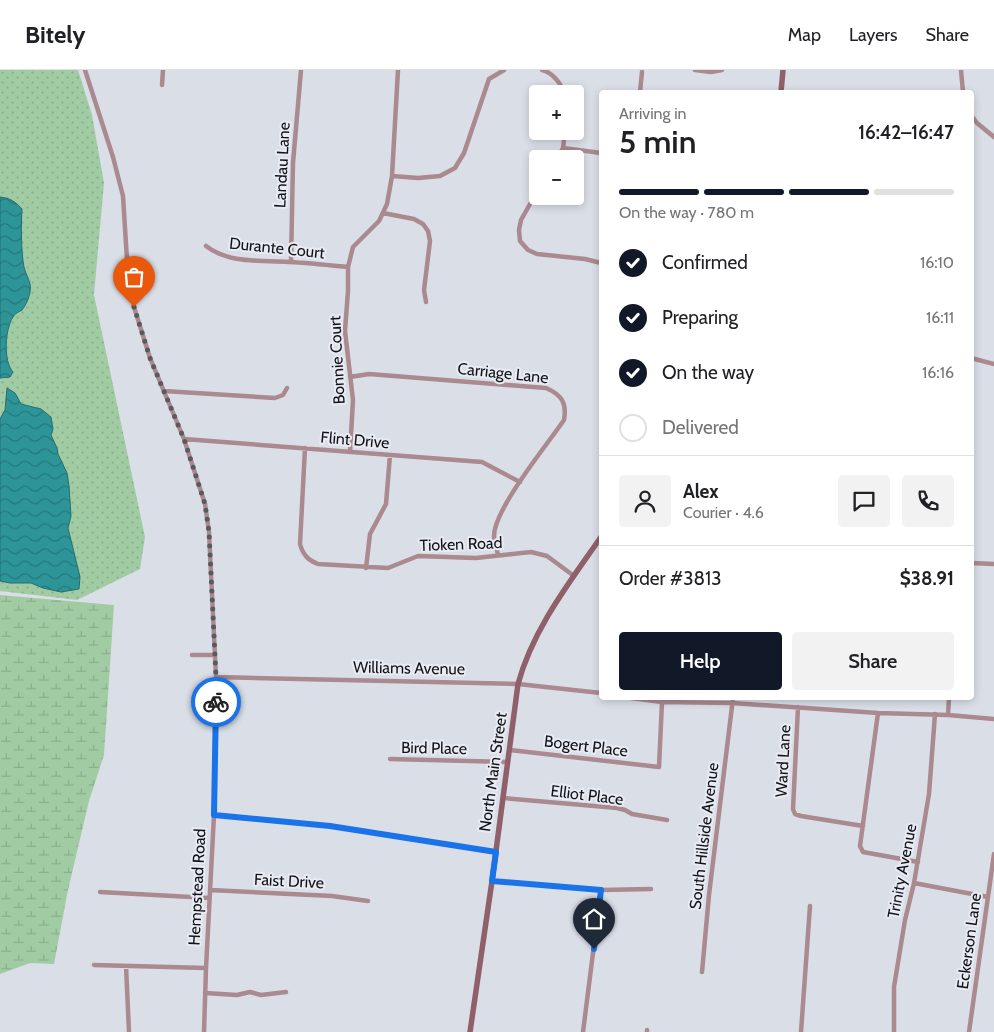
<!DOCTYPE html>
<html lang="en">
<head>
<meta charset="utf-8">
<style>
  :root { --surface:#fff; --page:#f2f2f2; --text:#202124; --muted:#757577; --line:#e0e0e0; --accent:#111827 }
  body { margin:0; font-family:Cabin,sans-serif; background:var(--page); color:var(--text); height:100vh; display:flex; flex-direction:column; font-size:19px; white-space:nowrap }
  * { box-sizing:border-box; margin:0 }
  p { font-size:16px; color:var(--muted) }
  .icon { flex:none; width:28px; height:28px; fill:none; stroke:currentColor; stroke-width:2; stroke-linecap:round; stroke-linejoin:round }
  .map { position:relative; flex:1; overflow:hidden }
  .details { position:absolute; left:599px; top:20px; width:375px; height:610px; display:flex; flex-direction:column; background:var(--surface); border-radius:5px; box-shadow:0 2px 8px #0003 }
  .details>* { flex:none }
  .fabs { position:absolute; left:529px; top:15px; display:grid; gap:10px }
  .fabs a { display:grid; place-items:center; width:55px; height:55px; border-radius:5px; background:var(--surface); box-shadow:0 2px 8px #0003; font-size:25px }
  .pin { position:absolute; display:grid; place-items:center; width:42px; height:42px; color:#fff; margin:-51px -21px; border-radius:50% 50% 50% 0; rotate:-45deg; box-shadow:0 0 5px #0007 }
  .pin .icon { rotate:45deg }
  .courier { position:absolute; display:grid; place-items:center; width:50px; height:50px; margin:-25px; border:4px solid #1a73e8; border-radius:50%; background:#fff; color:#222; box-shadow:0 1px 6px #0007 }
  .overview em { font-style:normal; font-weight:600 }
  .overview div { display:flex; flex-direction:column-reverse }
  .overview { display:flex; align-items:center; justify-content:space-between; height:85px; padding:0 20px }
  h1 { font-size:32px; font-weight:600; line-height:38px }
  .bar { display:grid; grid-template-columns:repeat(4,1fr); gap:8px 5px; align-content:center; height:60px; padding:0 20px }
  .bar i { height:6px; border-radius:4px; background:var(--line) }
  .bar .on { background:var(--accent) }
  .bar p { grid-column:span 4 }
  .line { display:flex; align-items:center; gap:12px; padding:0 20px; border-top:1px solid var(--line) }
  .line div { flex:1 }
  .round { display:grid; place-items:center; flex:none; width:52px; height:52px; border-radius:5px; background:var(--page) }
  ol { padding:0 20px; list-style:none }
  li { display:flex; align-items:center; gap:15px; height:55px }
  li p { margin-inline-start:auto }
  li .icon { padding:5px; border-radius:50%; background:var(--accent); color:#fff; stroke-width:4 }
  li:last-child { color:var(--muted) }
  li i { width:28px; height:28px; border:2px solid var(--line); border-radius:50% }
  .action { display:flex; gap:10px; margin-top:auto; padding:10px 20px }
  .action a { flex:1; height:58px; border-radius:5px; background:var(--accent); color:#fff; font-size:20px; font-weight:600; line-height:58px; text-align:center }
  .action a+a { background:var(--page); color:var(--text) }
  header { display:flex; align-items:center; gap:30px; box-sizing:border-box; height:70px; padding:0 25px; background:var(--surface); border-bottom:1px solid var(--line) }
  header strong { font-size:24px }
  nav { display:flex; gap:28px; margin-inline-start:auto; font-size:18px }
  .map>svg:first-child { display:block }
  .grass { fill:url(#grass-dots) }
  .wetland { fill:url(#wetland-marsh) }
  .water { fill:url(#water-waves); stroke:#256e71 }
  .lines { fill:none; stroke-linecap:round; stroke-linejoin:round }
  .street { stroke:#aa898f; stroke-width:4.5 }
  .secondary { stroke:#8f6069; stroke-width:5.5 }
  .done { stroke:#585a5f; stroke-width:5; stroke-dasharray:0 9 }
  .route { stroke:#1a73e8; stroke-width:6 }
  .labels { text-anchor:middle; dominant-baseline:central; stroke-width:4; stroke-linejoin:round; paint-order:stroke }
  .street-label { font-size:16px; fill:#121316; stroke:#e8ebf4 }
</style>
</head>
<body>
<header>
<strong>Bitely</strong>
<nav><a>Map</a><a>Layers</a><a>Share</a></nav>
</header>
<div class="map">
<svg width="994" height="962" viewBox="0 0 994 962">
  <defs>
    <pattern id="grass-dots" width="8" height="8" patternUnits="userSpaceOnUse" patternTransform="scale(1.25)"><rect width="8" height="8" fill="#a1cca3"/><path d="M2 2h.1M6 6h.1" fill="none" stroke="#8aae8c" stroke-width="1.8" stroke-linecap="round"/></pattern>
    <pattern id="wetland-marsh" width="20" height="14" patternUnits="userSpaceOnUse" patternTransform="scale(1.25)"><rect width="20" height="14" fill="#a1cca3"/><path d="M1 5h8M5 5V1M11 12h8M15 12V8" fill="none" stroke="#8aae8c"/></pattern>
    <pattern id="water-waves" width="16" height="10" patternUnits="userSpaceOnUse" patternTransform="scale(1.25)"><rect width="16" height="10" fill="#2d9598"/><path d="M0 5q4-4 8 0t8 0" fill="none" stroke="#25787b"/></pattern>
  </defs>
  <rect width="100%" height="100%" fill="#dadee7"/>
  <path class="grass" d="M0,0H78L92,45L104,113L94,225L145,467L140,499L77,530L0,521Z"/>
  <path class="wetland" d="M0,525L114,535L104,685L89,731L68,820L54,894L30,893L0,904Z"/>
  <path class="water" d="M0,127C10,128 16,132 22,139C21,153 21,183 24,197C26,206 32,212 30,222C29,228 26,235 22,240C19,242 15,243 13,247C5,259 3,291 13,302L10,307L0,308Z
    M7,318L15,323L21,334L41,339L51,347L53,359L51,365L57,378L58,384L67,403L69,416L71,446L68,458L80,507L79,519L61,522L43,518L31,513H10L0,511V349L5,340Z"/>
  <g class="lines">
    <path class="street" d="M85,0L113,87L123,126L127,190L134,237L150,288L184,369L205,434L209,462L216,607L214,745L206,898L204,962
      M542,0C552,2 562,14 564,24
      M695,0L711,2L722,0
      M961,0L963,22
      M162,15L163,0
      M640,22L642,2
      M971,45L977,53L994,67
      M563,78L601,83
      M557,89L563,78L565,61
      M392,106L418,108L440,106L455,98L464,83L489,9L504,0
      M538,120L521,150L519,160L520,171L528,180L537,184L585,189L601,193
      M383,143L414,149L423,154L428,161L430,171L424,220L426,232
      M206,176C229,194 262,190 289,192C309,193 328,195 348,197
      M291,192L293,93L301,0
      M971,288L994,294
      M350,307L369,304L546,318C562,325 567,333 564,350C547,375 494,439 494,466C494,472 497,479 498,485
      M164,321L275,328L283,325L287,318
      M184,369L482,392L520,412
      M305,378L300,474C303,485 308,490 318,494L388,498L418,486L476,488L531,482L547,486L574,506
      M350,382L353,330L345,261L348,221V197L353,177L379,151L387,134L392,106L398,0
      M971,493L994,494
      M366,498L370,464L386,434L390,385
      M192,585H214
      M216,607L518,614L601,623
      M631,628L662,632L732,633L878,643L948,645L994,649
      M798,637L793,739L795,744L801,746L863,756
      M878,643L860,776L863,782L918,792
      M948,645L949,628
      M510,680L659,697L662,632
      M390,689L508,692
      M503,728L617,738L625,740L632,744L667,750
      M214,745L330,756L496,782
      M492,811L601,820L651,819
      M914,813L988,827
      M210,820L332,826L368,831
      M100,822L209,828
      M94,895L206,898
      M126,896L129,962
      M702,902L709,825L733,628
      M205,923L237,925L250,922L261,925L286,922
      M583,962L601,820
      M647,962V960
      M801,962L810,836
      M894,962V917L905,850L914,813L929,724L935,644
      M969,962L994,784"/>
    <path class="secondary" d="M781,22L783,0
      M470,962L492,811L518,614C533,559 569,513 601,467"/>
  </g>
  <g class="lines">
    <path class="done" d="M134,237L150,288L184,369L205,434L209,462L216,607V632"/>
    <path class="route" d="M216,632L214,745L330,756L496,782L492,811L601,820L594,879"/>
  </g>
  <g class="labels">
    <g class="street-label">
      <text transform="translate(282 95) rotate(-87)">Landau Lane</text>
      <text transform="translate(277 178) rotate(6)">Durante Court</text>
      <text transform="translate(337 290) rotate(-93)">Bonnie Court</text>
      <text transform="translate(503 303) rotate(6)">Carriage Lane</text>
      <text transform="translate(355 370) rotate(5)">Flint Drive</text>
      <text transform="translate(461 474) rotate(-2)">Tioken Road</text>
      <text transform="translate(409 598) rotate(1)">Williams Avenue</text>
      <text transform="translate(586 676) rotate(7)">Bogert Place</text>
      <text transform="translate(434 678) rotate(1)">Bird Place</text>
      <text transform="translate(783 691) rotate(-87)">Ward Lane</text>
      <text transform="translate(493 702) rotate(-82)">North Main Street</text>
      <text transform="translate(587 725) rotate(7)">Elliot Place</text>
      <text transform="translate(704 766) rotate(-83)">South Hillside Avenue</text>
      <text transform="translate(902 801) rotate(-79)">Trinity Avenue</text>
      <text transform="translate(289 811) rotate(3)">Faist Drive</text>
      <text transform="translate(197 817) rotate(-87)">Hempstead Road</text>
      <text transform="translate(969 871) rotate(-82)">Eckerson Lane</text>
    </g>
  </g>
</svg>
<div class="fabs">
<a>+</a>
<a>−</a>
</div>
<div class="pin" style="left:134px;top:237px;background:#ea580c"><svg class="icon" aria-label="bag" viewBox="0 0 24 24"><path d="M5 8h14l-1 12H6zM9 8a3 3 0 0 1 6 0"/></svg></div>
<div class="pin" style="left:594px;top:879px;background:#1f2937"><svg class="icon" aria-label="home" viewBox="0 0 24 24"><path d="M3 11l9-7 9 7M6 9v11h12V9"/></svg></div>
<div class="courier" style="left:216px;top:632px"><svg class="icon" aria-label="bike" viewBox="0 0 24 24"><circle cx="6" cy="16" r="4"/><circle cx="18" cy="16" r="4"/><path d="M6 16l4-8h5l3 8M10 8l3 8H6M13 5h3"/></svg></div>
<section class="details">
<div class="overview"><div><h1>5 min</h1><p>Arriving in</p></div><em>16:42–16:47</em></div>
<div class="bar"><i class="on"></i><i class="on"></i><i class="on"></i><i></i><p>On the way · 780 m</p></div>
<ol>
<li><svg class="icon" aria-label="check" viewBox="0 0 24 24"><path d="M5 12l5 5 9-10"/></svg>Confirmed<p>16:10</p></li>
<li><svg class="icon" aria-label="check" viewBox="0 0 24 24"><path d="M5 12l5 5 9-10"/></svg>Preparing<p>16:11</p></li>
<li><svg class="icon" aria-label="check" viewBox="0 0 24 24"><path d="M5 12l5 5 9-10"/></svg>On the way<p>16:16</p></li>
<li><i></i>Delivered</li>
</ol>
<div class="line" style="height:90px"><a class="round"><svg class="icon" aria-label="person" viewBox="0 0 24 24"><circle cx="12" cy="8" r="4"/><path d="M4 21q1-7 8-7t8 7"/></svg></a><div><b>Alex</b><p>Courier · 4.6</p></div><a class="round"><svg class="icon" aria-label="chat" viewBox="0 0 24 24"><path d="M4 5h16v11H9l-5 4z"/></svg></a><a class="round"><svg class="icon" aria-label="phone" viewBox="0 0 24 24"><path d="M5 4h4l2 5-3 2q2 4 5 5l2-3 5 2v4C11 20 4 13 5 4z"/></svg></a></div>
<div class="line" style="height:65px"><div>Order #3813</div><b>$38.91</b></div>
<div class="action"><a>Help</a><a>Share</a></div>
</section>
</div>
</body>
</html>
